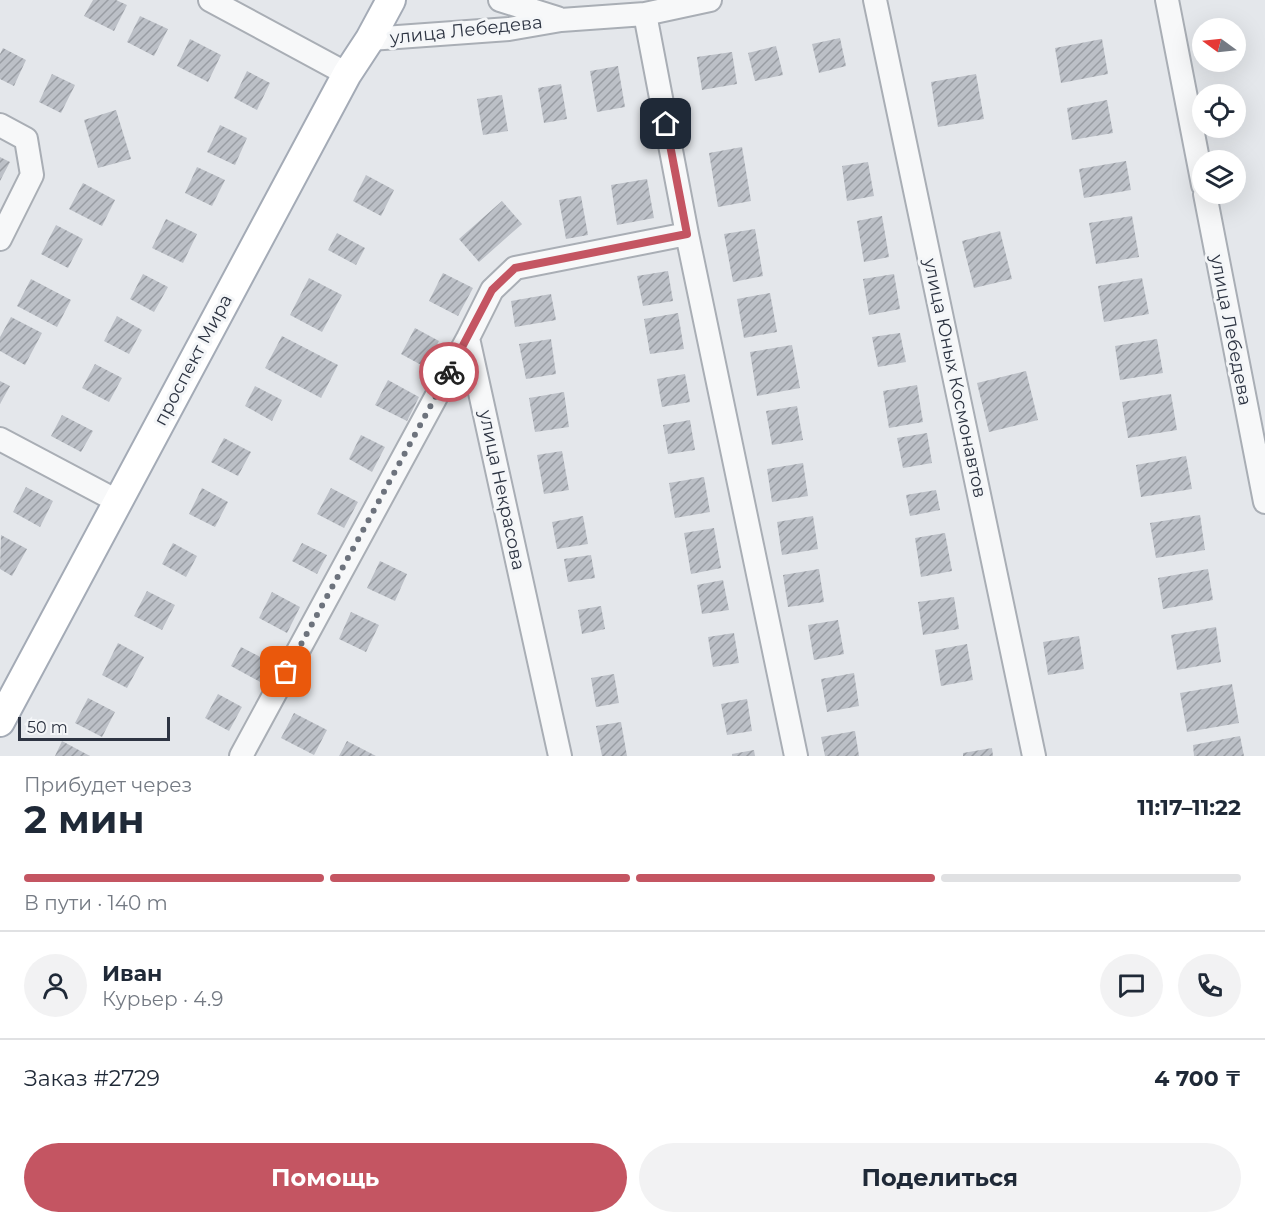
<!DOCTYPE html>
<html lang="ru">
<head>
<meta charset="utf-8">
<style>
  :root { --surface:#fff; --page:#f2f2f3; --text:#1f2937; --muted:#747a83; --line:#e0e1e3; --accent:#c45562 }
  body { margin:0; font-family:Montserrat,sans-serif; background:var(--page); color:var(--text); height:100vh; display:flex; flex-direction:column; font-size:22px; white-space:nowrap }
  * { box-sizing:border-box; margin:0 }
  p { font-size:20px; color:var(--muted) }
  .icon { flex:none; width:33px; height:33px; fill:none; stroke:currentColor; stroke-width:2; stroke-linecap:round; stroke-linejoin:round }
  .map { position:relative; height:756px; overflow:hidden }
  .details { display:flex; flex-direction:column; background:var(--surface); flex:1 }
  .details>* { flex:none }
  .needle { width:39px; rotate:285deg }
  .fabs { position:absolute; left:1192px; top:18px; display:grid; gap:12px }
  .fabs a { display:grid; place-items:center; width:54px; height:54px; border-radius:50%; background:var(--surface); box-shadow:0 6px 24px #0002; font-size:30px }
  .scale { position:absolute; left:18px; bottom:15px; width:152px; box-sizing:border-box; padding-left:6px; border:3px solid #2d3442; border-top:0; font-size:16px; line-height:21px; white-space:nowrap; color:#2d3442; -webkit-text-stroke:4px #f4f6f8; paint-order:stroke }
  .pin { position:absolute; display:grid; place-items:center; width:51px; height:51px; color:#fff; margin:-26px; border-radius:12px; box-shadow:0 3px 9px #0006 }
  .courier { position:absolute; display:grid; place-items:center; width:60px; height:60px; margin:-30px; border:4px solid #c45562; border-radius:50%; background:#fff; color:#222; box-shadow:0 2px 8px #0007 }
  .head em { font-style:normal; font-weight:700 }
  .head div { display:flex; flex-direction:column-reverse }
  .head { display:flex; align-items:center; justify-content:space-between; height:102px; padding:0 24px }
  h1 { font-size:39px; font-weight:700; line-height:45px }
  .bar { display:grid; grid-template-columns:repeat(4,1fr); gap:9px 6px; align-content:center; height:72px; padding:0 24px }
  .bar i { height:8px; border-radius:4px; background:var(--line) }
  .bar .selected { background:var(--accent) }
  .bar p { grid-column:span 4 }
  .line { display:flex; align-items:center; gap:15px; padding:0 24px; border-top:2px solid var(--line) }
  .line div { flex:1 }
  .round { display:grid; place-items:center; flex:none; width:63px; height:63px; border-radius:32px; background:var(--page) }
  .button { display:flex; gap:12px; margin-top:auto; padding:12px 24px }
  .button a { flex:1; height:69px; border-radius:36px; background:var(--accent); color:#fff; font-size:24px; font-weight:700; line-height:69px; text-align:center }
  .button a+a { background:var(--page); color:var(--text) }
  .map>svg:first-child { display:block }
  .building { fill:url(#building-hatch) }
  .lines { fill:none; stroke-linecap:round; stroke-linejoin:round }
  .minor-casing { stroke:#a9aeb5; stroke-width:26 }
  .major-casing { stroke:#a4abb6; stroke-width:32 }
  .minor { stroke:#f7f8f9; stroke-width:22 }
  .major { stroke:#fff; stroke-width:28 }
  .done { stroke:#6d737d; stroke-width:6; stroke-dasharray:0 10.8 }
  .route { stroke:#c45562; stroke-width:8 }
  .labels { text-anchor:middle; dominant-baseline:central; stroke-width:6; stroke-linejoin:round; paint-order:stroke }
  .street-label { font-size:18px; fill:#2d3442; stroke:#f4f6f8 }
</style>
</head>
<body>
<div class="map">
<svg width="1265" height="756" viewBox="0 0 1265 756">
  <defs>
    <pattern id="building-hatch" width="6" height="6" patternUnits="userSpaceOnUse" patternTransform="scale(1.5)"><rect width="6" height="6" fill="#bcc0c7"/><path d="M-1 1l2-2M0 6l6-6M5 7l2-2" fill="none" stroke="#999da3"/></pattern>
  </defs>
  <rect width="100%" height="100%" fill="#e4e7eb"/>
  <path class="building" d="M93,0H116L127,5L114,31L84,16Z
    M140,16L168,29L154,56L127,42Z
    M840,38L846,66L819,73L812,44Z
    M190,39L221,55L208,82L177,66Z
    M1102,39L1108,74L1061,83L1055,48Z
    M776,46L783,75L755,81L748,53Z
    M3,48L26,60L14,86L0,79V54Z
    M732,52L737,84L702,90L697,57Z
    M618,66L625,107L597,112L590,71Z
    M247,71L270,83L257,110L234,98Z
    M52,74L75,85L61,113L39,102Z
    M976,74L984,119L938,127L931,82Z
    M561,84L567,119L544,123L538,88Z
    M502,95L508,131L483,135L477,99Z
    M1107,100L1113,133L1072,140L1067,108Z
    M116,110L131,159L98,168L84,120Z
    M220,125L247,138L235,165L207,152Z
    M742,147L751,201L718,207L709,153Z
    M0,157L10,162L0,181Z
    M1126,161L1131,190L1084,198L1079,169Z
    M868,162L874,196L847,201L842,166Z
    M197,167L225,180L212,206L185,193Z
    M366,175L394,190L381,216L353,201Z
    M647,179L654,218L617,225L611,185Z
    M83,183L115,200L102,226L69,209Z
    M581,196L588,235L566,239L559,200Z
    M502,201L522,224L479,262L459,239Z
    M882,216L889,257L864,262L857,221Z
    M1132,216L1139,257L1096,264L1089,223Z
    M166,219L197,234L183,263L152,248Z
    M56,225L83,239L68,268L41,254Z
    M755,229L763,276L733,282L724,234Z
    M1000,231L1012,279L974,288L962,241Z
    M337,233L365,248L356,265L328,250Z
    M668,271L673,301L643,306L637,276Z
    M443,273L473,288L458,316L429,301Z
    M143,274L168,287L154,312L130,299Z
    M894,274L900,309L869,315L863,279Z
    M309,278L342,295L322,332L290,315Z
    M1142,278L1149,314L1104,322L1098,286Z
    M31,279L71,300L57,327L17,306Z
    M770,293L777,332L744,338L737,299Z
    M551,294L556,320L515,327L511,301Z
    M678,313L684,349L650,354L644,319Z
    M117,316L142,330L129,354L104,341Z
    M11,317L42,333L25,365L0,351V337Z
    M415,328L439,341L425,367L401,354Z
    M900,333L906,362L878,367L872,337Z
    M282,336L338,365L321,398L265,368Z
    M551,339L556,374L526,379L519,344Z
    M1157,339L1163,373L1120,380L1115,346Z
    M792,345L800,388L757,396L750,352Z
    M95,364L122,378L109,402L82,388Z
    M1026,371L1038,420L989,432L977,383Z
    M685,374L690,402L662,407L657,379Z
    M388,380L419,397L407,421L375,405Z
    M0,381L10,386L0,404Z
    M917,385L923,422L889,428L883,391Z
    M255,386L282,400L272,421L245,406Z
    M564,392L569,427L535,432L529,398Z
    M1171,394L1177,430L1128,438L1122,402Z
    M797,406L803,440L772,445L766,411Z
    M62,415L93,431L81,452L51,436Z
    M690,420L695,450L668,454L663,425Z
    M927,433L932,463L903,468L897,438Z
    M361,435L385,447L372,472L349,459Z
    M224,438L251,452L238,476L211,462Z
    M562,451L569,490L544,494L537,455Z
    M1186,456L1192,489L1141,497L1136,465Z
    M803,463L808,496L772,502L767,469Z
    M704,477L710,512L675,518L669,483Z
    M26,487L53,501L40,527L13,512Z
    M202,488L228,502L215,527L189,514Z
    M331,488L358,502L344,528L317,514Z
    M936,490L940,510L910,516L906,495Z
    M1200,515L1205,550L1156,558L1150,523Z
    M583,516L588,544L557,549L552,522Z
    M813,516L818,549L782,555L777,522Z
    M714,528L721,568L691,574L684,533Z
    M945,533L952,571L921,577L915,538Z
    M1,535L27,549L12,576L0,569Z
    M173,543L197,556L186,577L162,564Z
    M302,543L327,555L317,574L292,561Z
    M591,555L595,578L568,582L564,559Z
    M380,561L407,574L395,601L367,588Z
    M819,569L824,602L788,607L783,575Z
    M1208,569L1213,600L1163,609L1158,578Z
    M723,580L729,610L702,614L697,585Z
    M147,591L175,605L162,630L134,616Z
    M272,592L300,607L287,633L259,618Z
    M954,597L959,629L923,635L918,602Z
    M601,606L605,629L582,634L578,610Z
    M351,612L379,625L366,652L339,639Z
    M838,620L844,654L814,660L808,625Z
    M1216,627L1221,662L1177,670L1171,635Z
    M734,633L739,663L713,667L708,637Z
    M1079,636L1084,669L1048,675L1043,642Z
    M118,643L144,657L127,688L102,675Z
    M967,644L973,680L941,686L935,650Z
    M241,647L272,663L262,683L231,666Z
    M854,673L859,706L827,712L821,679Z
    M614,674L619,703L596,707L591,678Z
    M1232,684L1239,723L1187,732L1180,693Z
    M218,694L242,707L229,731L205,718Z
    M88,698L115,712L102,737L75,723Z
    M747,699L752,731L727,735L721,704Z
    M294,713L327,730L314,755L281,738Z
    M621,722L627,756H602L596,726Z
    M855,731L859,756H825L821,737Z
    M1240,736L1244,756H1194L1193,745Z
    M62,741L90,756H55Z
    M347,741L376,756H339Z
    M992,748L993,756H963V753Z
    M754,750L755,756H732V754Z"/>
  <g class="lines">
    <g class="minor-casing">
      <path id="minor" d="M210,0L347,74
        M500,0L557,18
        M875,0L1034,756
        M1167,0L1203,185
        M645,14L687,234L796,756
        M370,39L509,29L561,20L645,14L710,0
        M0,125L26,139L32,175L0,239
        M1205,194L1265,502
        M468,338L560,756
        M0,439L117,501
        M241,756L468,338L492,290L515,268L687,234"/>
    </g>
    <g class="major-casing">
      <path id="major" d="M0,722L347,74L370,39L391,0"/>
    </g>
    <use href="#minor" class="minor"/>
    <use href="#major" class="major"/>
  </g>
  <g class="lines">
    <path class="done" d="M286,672L449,372"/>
    <path class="route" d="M449,372L492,290L515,268L687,234L666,124"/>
  </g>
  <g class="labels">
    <g class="street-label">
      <text transform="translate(466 30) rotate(-6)">улица Лебедева</text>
      <text transform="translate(1231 330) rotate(79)">улица Лебедева</text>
      <text transform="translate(193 360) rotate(-62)">проспект Мира</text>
      <text transform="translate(955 378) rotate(78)">улица Юных Космонавтов</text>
      <text transform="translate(502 490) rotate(78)">улица Некрасова</text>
    </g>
  </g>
</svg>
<div class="fabs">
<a><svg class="needle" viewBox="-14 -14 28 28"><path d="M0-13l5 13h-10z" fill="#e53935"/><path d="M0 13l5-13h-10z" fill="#747a83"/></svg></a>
<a><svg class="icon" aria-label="locate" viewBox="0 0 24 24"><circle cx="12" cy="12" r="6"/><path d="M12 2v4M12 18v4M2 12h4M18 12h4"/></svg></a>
<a><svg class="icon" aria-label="layers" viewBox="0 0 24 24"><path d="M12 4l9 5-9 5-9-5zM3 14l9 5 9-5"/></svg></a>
</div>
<div class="scale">50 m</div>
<div class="pin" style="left:286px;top:672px;background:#ea580c"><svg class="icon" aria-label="bag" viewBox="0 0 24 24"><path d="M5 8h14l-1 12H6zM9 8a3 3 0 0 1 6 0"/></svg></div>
<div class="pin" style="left:666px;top:124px;background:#1f2937"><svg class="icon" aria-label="home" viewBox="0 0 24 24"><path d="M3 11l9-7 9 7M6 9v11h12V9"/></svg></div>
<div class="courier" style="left:449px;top:372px"><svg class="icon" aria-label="bike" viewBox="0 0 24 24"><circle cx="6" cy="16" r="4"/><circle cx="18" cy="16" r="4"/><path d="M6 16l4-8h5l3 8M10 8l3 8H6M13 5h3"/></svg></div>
</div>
<section class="details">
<div class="head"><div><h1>2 мин</h1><p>Прибудет через</p></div><em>11:17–11:22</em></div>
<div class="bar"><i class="selected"></i><i class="selected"></i><i class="selected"></i><i></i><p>В пути · 140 m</p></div>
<div class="line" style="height:108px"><a class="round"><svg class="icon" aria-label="person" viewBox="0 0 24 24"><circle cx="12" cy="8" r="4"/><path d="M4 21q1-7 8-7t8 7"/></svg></a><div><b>Иван</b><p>Курьер · 4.9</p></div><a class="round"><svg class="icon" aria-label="chat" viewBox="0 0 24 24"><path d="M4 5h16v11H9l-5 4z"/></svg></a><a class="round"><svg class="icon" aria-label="phone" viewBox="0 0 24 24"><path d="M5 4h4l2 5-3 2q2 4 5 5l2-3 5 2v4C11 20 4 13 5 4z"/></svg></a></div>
<div class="line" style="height:78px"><div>Заказ #2729</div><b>4 700 ₸</b></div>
<div class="button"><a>Помощь</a><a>Поделиться</a></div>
</section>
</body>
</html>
